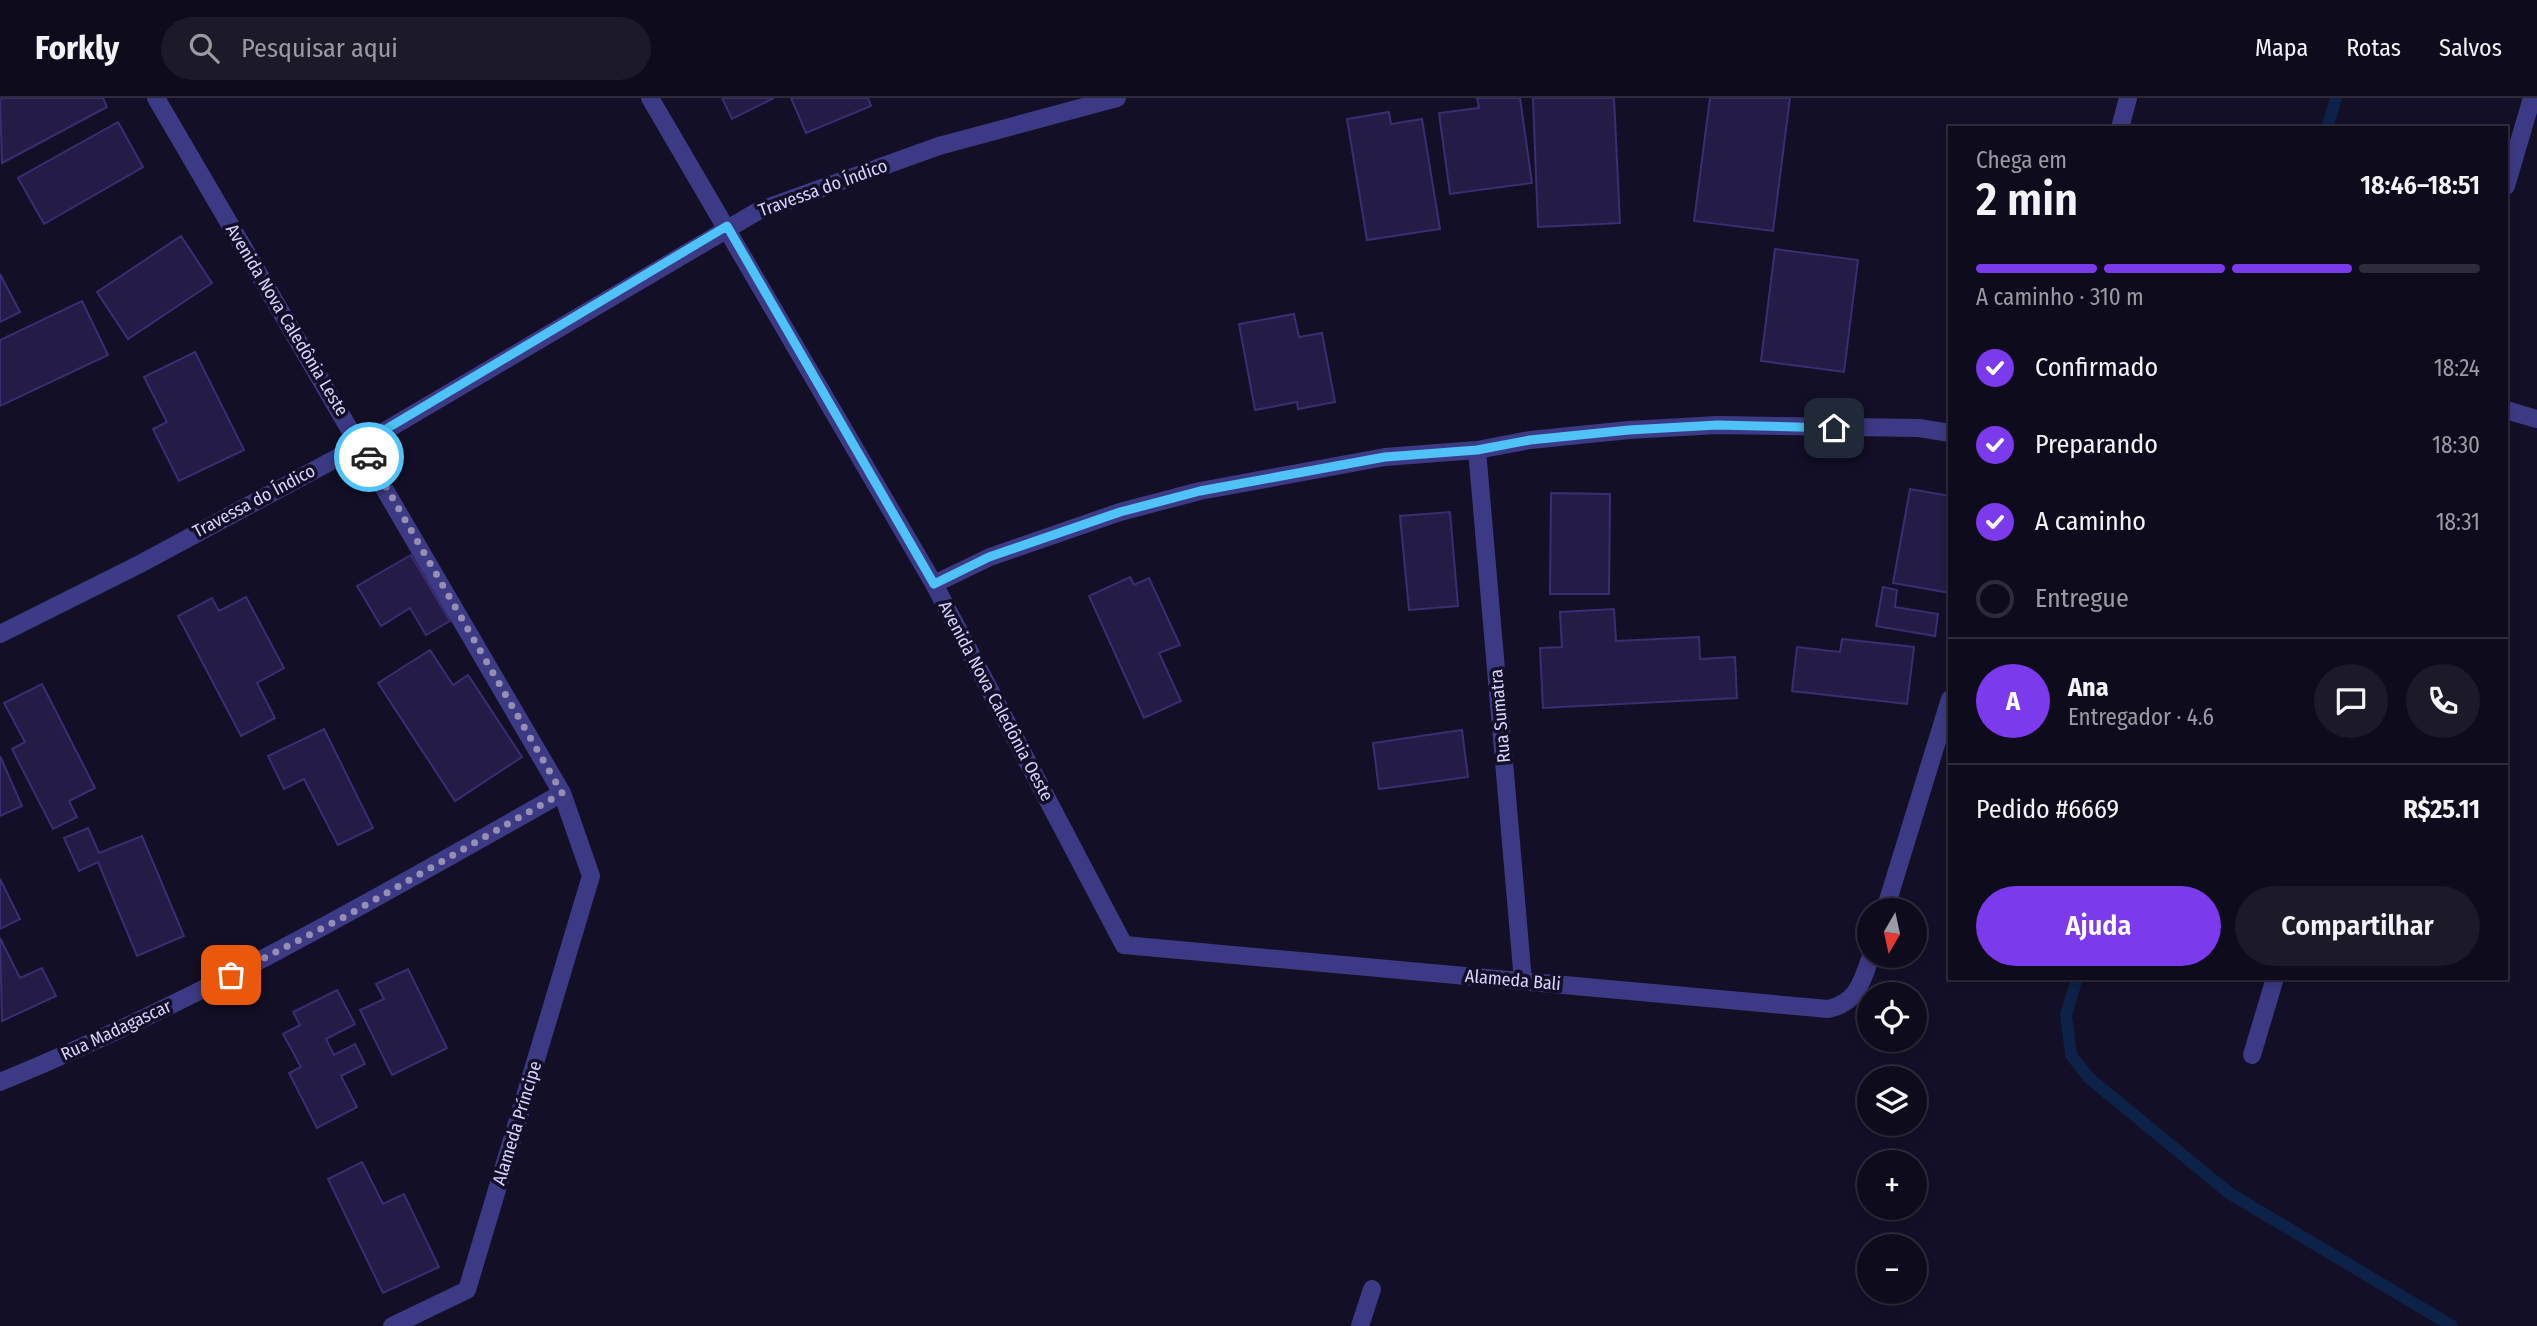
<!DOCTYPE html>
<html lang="pt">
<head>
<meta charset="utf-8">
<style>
  :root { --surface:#0e0b1c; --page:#1c1929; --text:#f1f3f6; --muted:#9b9ba3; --line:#2e2b3b; --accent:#7c3aed }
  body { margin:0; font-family:"Fira Sans Condensed",sans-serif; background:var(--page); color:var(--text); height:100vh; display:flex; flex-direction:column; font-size:26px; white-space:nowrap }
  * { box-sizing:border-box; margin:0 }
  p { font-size:23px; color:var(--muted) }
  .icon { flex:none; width:38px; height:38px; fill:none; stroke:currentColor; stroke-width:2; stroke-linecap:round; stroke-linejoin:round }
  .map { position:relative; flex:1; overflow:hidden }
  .details { position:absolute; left:1948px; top:28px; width:560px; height:854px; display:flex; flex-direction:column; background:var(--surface); border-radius:0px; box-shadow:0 4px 10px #0003,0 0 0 2px var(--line) }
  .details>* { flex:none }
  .needle { width:46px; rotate:189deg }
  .tools { position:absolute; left:1857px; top:800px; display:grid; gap:14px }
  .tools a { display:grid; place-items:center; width:70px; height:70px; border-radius:50%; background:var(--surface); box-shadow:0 4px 10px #0003,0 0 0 2px var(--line); font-size:35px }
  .pin { position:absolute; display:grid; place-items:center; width:60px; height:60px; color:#fff; margin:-30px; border-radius:14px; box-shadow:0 4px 10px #0006 }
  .courier { position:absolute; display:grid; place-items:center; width:70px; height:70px; margin:-35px; border:5px solid #4fc3f7; border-radius:50%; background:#fff; color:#222; box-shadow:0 2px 9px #0007 }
  .summary em { font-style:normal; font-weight:600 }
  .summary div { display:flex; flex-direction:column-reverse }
  .summary { display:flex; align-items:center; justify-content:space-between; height:119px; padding:0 28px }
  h1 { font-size:46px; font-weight:600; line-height:52px }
  .bar { display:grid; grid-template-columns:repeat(4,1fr); gap:10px 7px; align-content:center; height:84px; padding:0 28px }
  .bar i { height:9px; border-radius:5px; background:var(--line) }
  .bar .current { background:var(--accent) }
  .bar p { grid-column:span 4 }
  .line { display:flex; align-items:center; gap:18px; padding:0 28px; border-top:2px solid var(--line) }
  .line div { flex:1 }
  .round { display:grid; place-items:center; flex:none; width:74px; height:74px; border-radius:37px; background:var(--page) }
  ol { padding:0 28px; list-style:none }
  li { display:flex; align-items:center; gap:21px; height:77px }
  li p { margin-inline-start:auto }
  li .icon { padding:7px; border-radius:50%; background:var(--accent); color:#fff; stroke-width:4 }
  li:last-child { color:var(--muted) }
  li i { width:38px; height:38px; border:4px solid var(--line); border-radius:50% }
  .primary-button { display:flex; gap:14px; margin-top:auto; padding:14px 28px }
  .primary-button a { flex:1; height:80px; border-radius:42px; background:var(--accent); color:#fff; font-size:28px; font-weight:600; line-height:80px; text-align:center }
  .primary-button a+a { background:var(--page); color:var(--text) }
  header { display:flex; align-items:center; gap:42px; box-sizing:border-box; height:98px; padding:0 35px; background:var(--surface); border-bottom:2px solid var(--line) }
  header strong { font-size:33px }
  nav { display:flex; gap:38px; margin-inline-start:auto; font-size:24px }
  .search { width:490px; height:63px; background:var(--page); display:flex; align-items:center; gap:18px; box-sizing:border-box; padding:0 24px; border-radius:38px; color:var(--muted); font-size:26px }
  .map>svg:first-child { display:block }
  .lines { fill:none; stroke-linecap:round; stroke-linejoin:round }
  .stream { stroke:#0c2248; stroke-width:12 }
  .building { fill:#241b47; stroke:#3b2d73; stroke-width:2 }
  .minor { stroke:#3d3a85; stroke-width:18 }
  .done { stroke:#948fb3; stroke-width:7; stroke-dasharray:0 12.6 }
  .route { stroke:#4fc3f7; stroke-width:9 }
  .labels { text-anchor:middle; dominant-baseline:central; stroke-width:7; stroke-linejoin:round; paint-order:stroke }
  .street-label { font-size:18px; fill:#d9d4ff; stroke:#130f26 }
</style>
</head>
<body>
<header>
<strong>Forkly</strong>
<div class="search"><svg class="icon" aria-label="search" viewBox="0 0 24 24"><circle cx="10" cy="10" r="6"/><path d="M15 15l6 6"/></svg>Pesquisar aqui</div>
<nav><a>Mapa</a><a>Rotas</a><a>Salvos</a></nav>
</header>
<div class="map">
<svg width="2537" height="1228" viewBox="0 0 2537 1228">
  <rect width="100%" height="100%" fill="#130f26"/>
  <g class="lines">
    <path class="stream" d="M2327,30L2336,0
      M2077,880L2066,917L2071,957L2089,980L2229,1095L2452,1228"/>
  </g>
  <path class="building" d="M3,0H103L107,9L2,65L0,2Z
    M722,0H774L732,21Z
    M791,0H868L871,8L806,35Z
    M1477,0H1520L1532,85L1450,96L1439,15L1479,10Z
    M1533,0H1614L1620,125L1538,129Z
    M1710,0H1790L1773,133L1694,123Z
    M1389,14L1391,26L1422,21L1440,131L1367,142L1347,21Z
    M118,24L143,69L44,126L18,80Z
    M181,138L212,185L128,241L97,194Z
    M1775,151L1858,162L1844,274L1761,263Z
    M0,176L20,214L0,224Z
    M82,203L108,257L0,308V242Z
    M1294,216L1299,239L1322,235L1335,304L1298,311L1297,304L1255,312L1239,226Z
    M195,254L244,352L179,383L153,331L167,324L144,279Z
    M1910,391L1950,398V495L1893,485Z
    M1551,395L1610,396L1609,496H1550Z
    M1450,414L1458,508L1409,512L1400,418Z
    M411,457L450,523L426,537L410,510L381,528L357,488Z
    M1130,479L1134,487L1149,480L1180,547L1159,555L1181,603L1144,620L1089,498Z
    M1883,489L1897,492L1895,509L1938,516L1935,538L1876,528Z
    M246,499L284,570L257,585L275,620L241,638L178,518L212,500L219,513Z
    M1614,511L1616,543L1699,539L1700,561L1735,559L1737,600L1543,610L1540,550L1562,549L1560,514Z
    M1842,541L1914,549L1907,606L1792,593L1797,549L1840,554Z
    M430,552L453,587L468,577L522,659L455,703L378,585Z
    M42,586L95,690L69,703L77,719L53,731L12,651L25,644L4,605Z
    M324,631L373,730L338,747L304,681L284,691L268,658Z
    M1462,632L1468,679L1379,691L1373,645Z
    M0,658L22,708L0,718Z
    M88,730L99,755L142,738L184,838L137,858L98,764L79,773L64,740Z
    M0,781L20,821L0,831Z
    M0,840L20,880L42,870L56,898L2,923Z
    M408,871L447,950L392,977L360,912L384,901L376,886Z
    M337,892L355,926L326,941L334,957L355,946L365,966L341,978L357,1009L317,1030L289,975L301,969L283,936L300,927L293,914Z
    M362,1064L383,1106L404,1096L439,1169L383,1195L328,1081Z"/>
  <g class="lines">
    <path class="minor" d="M156,0L562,695L591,778L467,1192L392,1228
      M650,0L934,486L1124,847L1828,911C1857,905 1862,884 1871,858
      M2120,30L2128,0
      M2506,88L2532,0
      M2506,312L2537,321
      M1477,352L1523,883
      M934,486L990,459L1120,414L1200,393L1385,359L1477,352L1530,342L1629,332L1717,327L1919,330L1950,335
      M0,536L140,466L361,347L758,113L939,48L1117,0
      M1885,812L1950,601
      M2252,957L2275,880
      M0,984C196,904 379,799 562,695
      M1360,1228L1372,1191"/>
  </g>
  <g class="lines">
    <path class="done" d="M231,877L348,817L562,695L369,359"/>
    <path class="route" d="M369,359L361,346L727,128L934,486L989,459L1120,414L1200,393L1385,359L1477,352L1530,342L1629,332L1717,327L1834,330"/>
  </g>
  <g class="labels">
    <g class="street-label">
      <text transform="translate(823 90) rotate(-20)">Travessa do Índico</text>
      <text transform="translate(287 222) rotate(59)">Avenida Nova Caledônia Leste</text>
      <text transform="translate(254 403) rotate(-28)">Travessa do Índico</text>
      <text transform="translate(996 603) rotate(62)">Avenida Nova Caledônia Oeste</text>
      <text transform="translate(1500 618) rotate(-95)">Rua Sumatra</text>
      <text transform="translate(1513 882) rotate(5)">Alameda Bali</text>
      <text transform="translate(116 932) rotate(-25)">Rua Madagascar</text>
      <text transform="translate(517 1025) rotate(-73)">Alameda Príncipe</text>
    </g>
  </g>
</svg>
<div class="tools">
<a><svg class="needle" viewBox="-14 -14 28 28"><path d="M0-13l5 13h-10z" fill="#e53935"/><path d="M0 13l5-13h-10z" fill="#9b9ba3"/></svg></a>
<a><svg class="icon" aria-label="locate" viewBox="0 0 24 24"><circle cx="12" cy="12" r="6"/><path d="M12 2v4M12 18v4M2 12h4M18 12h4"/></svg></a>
<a><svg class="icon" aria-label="layers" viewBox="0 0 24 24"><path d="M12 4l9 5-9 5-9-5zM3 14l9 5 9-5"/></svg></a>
<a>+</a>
<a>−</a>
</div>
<div class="pin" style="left:231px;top:877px;background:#ea580c"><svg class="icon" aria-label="bag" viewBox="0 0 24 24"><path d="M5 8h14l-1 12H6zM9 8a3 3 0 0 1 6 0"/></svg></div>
<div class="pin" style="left:1834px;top:330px;background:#1f2937"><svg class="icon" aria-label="home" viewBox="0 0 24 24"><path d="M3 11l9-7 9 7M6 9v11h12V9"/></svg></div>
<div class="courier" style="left:369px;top:359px"><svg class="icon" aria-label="car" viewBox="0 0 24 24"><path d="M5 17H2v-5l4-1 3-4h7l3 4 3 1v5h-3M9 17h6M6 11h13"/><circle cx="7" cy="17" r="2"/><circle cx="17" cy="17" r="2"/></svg></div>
<section class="details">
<div class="summary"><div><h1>2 min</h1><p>Chega em</p></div><em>18:46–18:51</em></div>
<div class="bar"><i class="current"></i><i class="current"></i><i class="current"></i><i></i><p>A caminho · 310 m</p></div>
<ol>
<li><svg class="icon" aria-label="check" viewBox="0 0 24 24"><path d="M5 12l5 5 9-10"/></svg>Confirmado<p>18:24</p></li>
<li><svg class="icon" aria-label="check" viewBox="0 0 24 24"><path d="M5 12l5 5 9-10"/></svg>Preparando<p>18:30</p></li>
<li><svg class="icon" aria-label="check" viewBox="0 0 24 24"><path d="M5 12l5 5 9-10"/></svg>A caminho<p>18:31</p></li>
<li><i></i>Entregue</li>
</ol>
<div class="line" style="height:126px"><b class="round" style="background:var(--accent);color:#fff">A</b><div><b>Ana</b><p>Entregador · 4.6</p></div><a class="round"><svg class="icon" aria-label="chat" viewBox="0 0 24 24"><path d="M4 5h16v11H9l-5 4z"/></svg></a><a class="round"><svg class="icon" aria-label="phone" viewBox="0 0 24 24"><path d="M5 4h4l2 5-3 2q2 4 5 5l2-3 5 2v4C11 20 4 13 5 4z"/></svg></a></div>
<div class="line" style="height:91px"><div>Pedido #6669</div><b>R$25.11</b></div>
<div class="primary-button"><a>Ajuda</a><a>Compartilhar</a></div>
</section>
</div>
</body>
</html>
